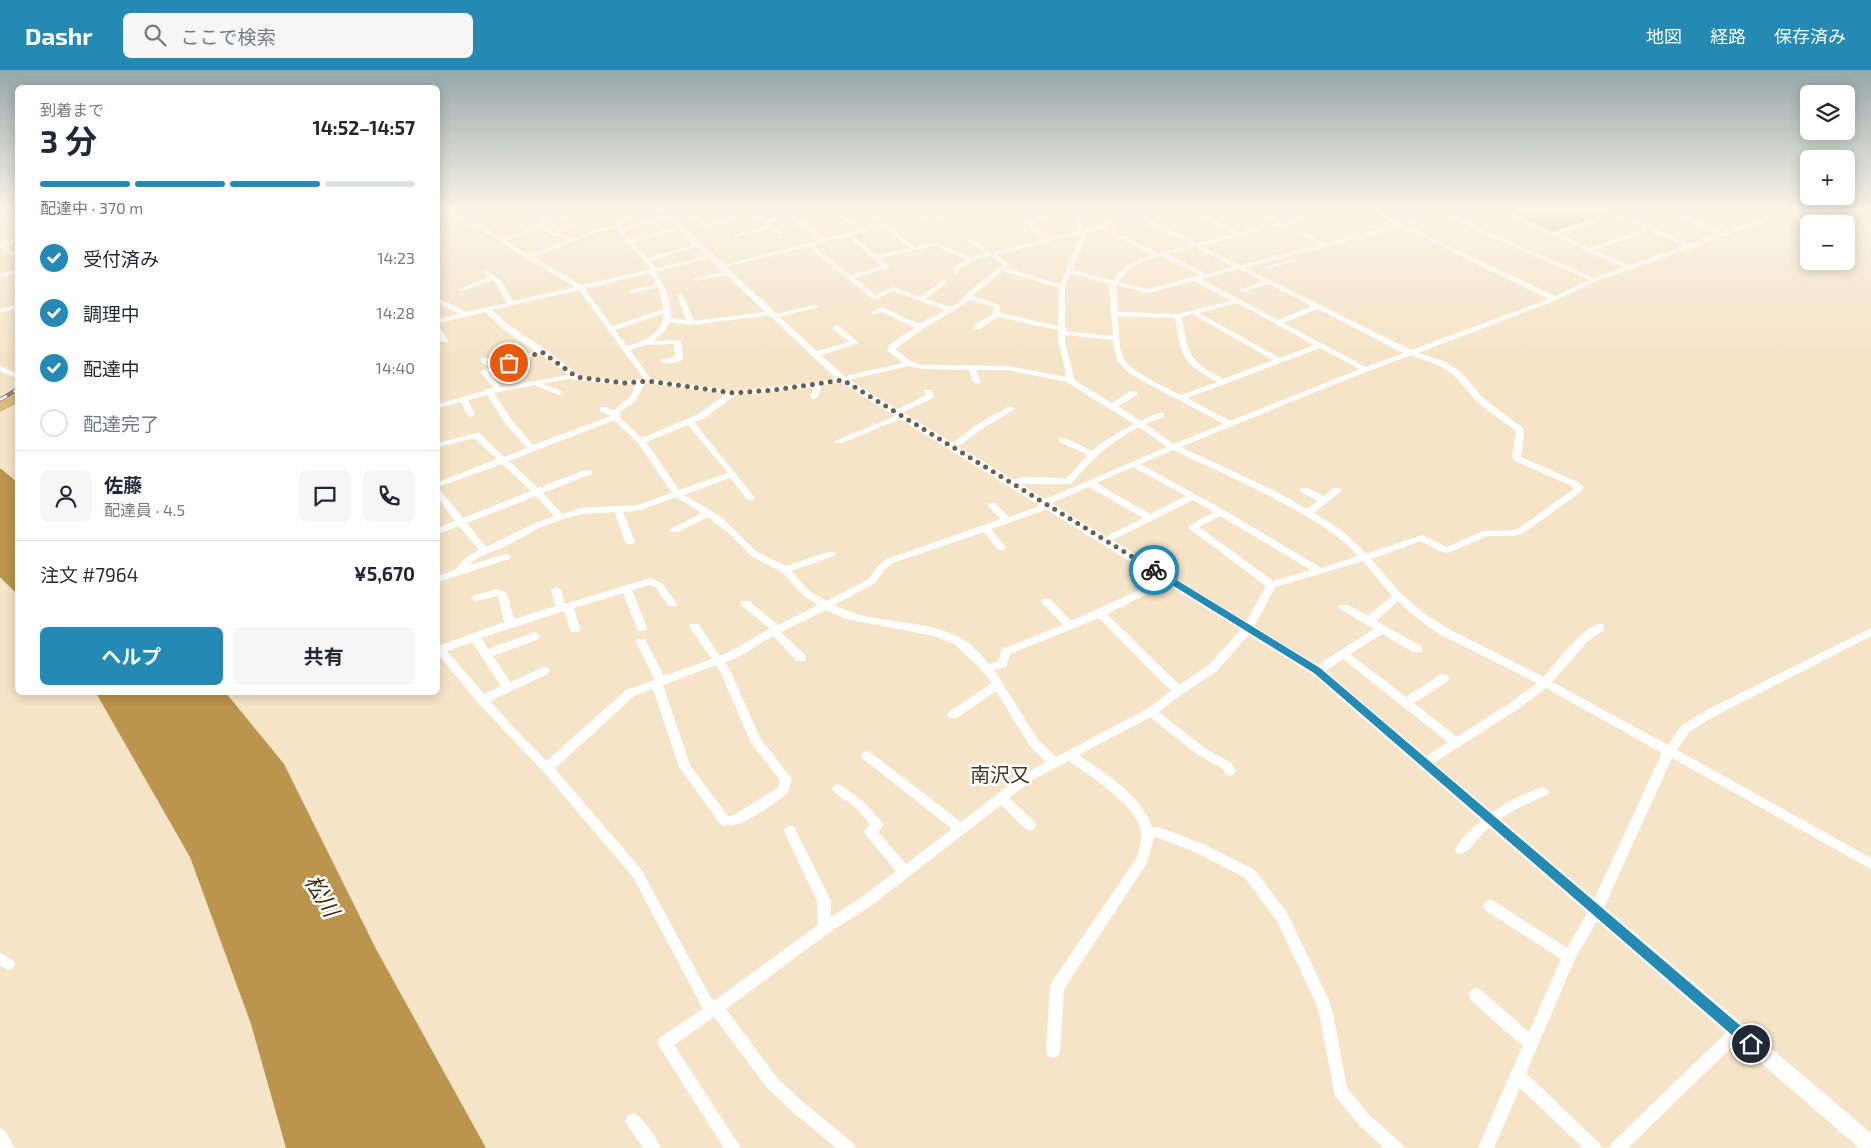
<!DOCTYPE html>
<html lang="ja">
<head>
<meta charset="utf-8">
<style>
  :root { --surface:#fff; --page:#f6f6f7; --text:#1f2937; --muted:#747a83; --line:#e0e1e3; --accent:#258ab3 }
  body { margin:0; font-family:"Exo 2","Noto Sans JP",sans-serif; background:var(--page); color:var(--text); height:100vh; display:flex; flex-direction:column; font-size:19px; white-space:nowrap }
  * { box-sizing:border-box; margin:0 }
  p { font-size:16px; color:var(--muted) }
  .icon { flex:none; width:28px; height:28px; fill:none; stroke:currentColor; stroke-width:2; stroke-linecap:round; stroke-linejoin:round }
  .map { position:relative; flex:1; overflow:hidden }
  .details { position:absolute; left:15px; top:15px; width:425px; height:610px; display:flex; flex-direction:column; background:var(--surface); border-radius:8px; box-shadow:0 2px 12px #0003 }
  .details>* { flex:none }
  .tools { position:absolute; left:1800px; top:15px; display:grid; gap:10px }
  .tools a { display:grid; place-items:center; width:55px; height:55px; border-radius:8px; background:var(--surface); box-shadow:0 2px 12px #0003; font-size:25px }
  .pin { position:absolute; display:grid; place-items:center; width:42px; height:42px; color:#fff; margin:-21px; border:2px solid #fff; border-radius:50%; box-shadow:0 1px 5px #0007 }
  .courier { position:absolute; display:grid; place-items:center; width:50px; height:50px; margin:-25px; border:4px solid #258ab3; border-radius:50%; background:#fff; color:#222; box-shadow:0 1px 6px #0007 }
  .head em { font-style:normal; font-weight:700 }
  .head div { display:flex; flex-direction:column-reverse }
  .head { display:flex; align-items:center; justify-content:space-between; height:85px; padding:0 25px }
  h1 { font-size:32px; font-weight:700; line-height:38px }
  .bar { display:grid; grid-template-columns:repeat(4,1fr); gap:8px 5px; align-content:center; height:60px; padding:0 25px }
  .bar i { height:6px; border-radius:4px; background:var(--line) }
  .bar .current { background:var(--accent) }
  .bar p { grid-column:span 4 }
  .line { display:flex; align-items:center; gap:12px; padding:0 25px; border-top:1px solid var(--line) }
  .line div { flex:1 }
  .round { display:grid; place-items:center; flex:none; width:52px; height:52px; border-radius:8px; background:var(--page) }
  ol { padding:0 25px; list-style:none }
  li { display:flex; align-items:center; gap:15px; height:55px }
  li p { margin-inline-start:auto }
  li .icon { padding:5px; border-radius:50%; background:var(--accent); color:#fff; stroke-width:4 }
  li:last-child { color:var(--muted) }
  li i { width:28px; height:28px; border:2px solid var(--line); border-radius:50% }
  .action { display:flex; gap:10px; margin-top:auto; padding:10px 25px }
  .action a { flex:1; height:58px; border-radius:8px; background:var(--accent); color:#fff; font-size:20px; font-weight:700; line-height:58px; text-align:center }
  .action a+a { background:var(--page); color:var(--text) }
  header { display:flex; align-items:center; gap:30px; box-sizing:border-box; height:70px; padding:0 25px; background:var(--accent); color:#fff }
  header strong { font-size:24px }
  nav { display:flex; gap:28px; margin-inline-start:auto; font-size:18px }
  .search { width:350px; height:45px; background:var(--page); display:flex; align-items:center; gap:12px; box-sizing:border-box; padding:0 18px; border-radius:8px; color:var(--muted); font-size:19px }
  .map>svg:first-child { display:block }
  .green { fill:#dbbe8c }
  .water { fill:#bb944d }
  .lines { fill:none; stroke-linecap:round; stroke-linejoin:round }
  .minor { fill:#fff; fill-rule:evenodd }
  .tertiary { fill:#fff; fill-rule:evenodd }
  .primary { fill:#dabb79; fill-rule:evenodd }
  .rail-casing { stroke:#918571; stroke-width:4.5 }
  .rail { stroke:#fff; stroke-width:2.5; stroke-dasharray:8; stroke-linecap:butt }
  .route { fill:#258ab3 }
  .done { stroke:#6c6151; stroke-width:5; stroke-dasharray:0 9 }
  .labels { text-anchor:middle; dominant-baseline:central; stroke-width:5; stroke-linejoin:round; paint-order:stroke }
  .quarter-label { font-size:20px; fill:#473920; stroke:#fff }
  .near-water-label { font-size:22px; font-style:italic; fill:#3f2e0e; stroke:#fff }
</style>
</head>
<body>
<header>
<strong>Dashr</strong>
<div class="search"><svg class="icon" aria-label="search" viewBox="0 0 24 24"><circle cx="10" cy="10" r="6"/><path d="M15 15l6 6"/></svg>ここで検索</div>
<nav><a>地図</a><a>経路</a><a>保存済み</a></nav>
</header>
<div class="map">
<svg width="1871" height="1078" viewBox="0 0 1871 1078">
  <rect width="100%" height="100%" fill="#f5e4c7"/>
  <path class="green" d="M1498,137H1602L1613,142L1553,161Z"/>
  <path class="water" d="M0,398L17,412V524L0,507Z
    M96,623H226L284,694L376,879L486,1078H286L251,954L190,787Z"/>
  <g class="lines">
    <path class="minor" d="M0,137H8L0,140Z
      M469,137H478L454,145L465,148L497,137H505L470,150L502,168L550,149L524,141L523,140L526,138L555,147L579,137L605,149L600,150L579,141L542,156L554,161L571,153H575V155L560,163L573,168L599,158L617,155L626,142L624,137H630L632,142L624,153L623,157L669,145L672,147L721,137H726L742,146V148L706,158L692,146L671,151L668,149L624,161L629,169L682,156V158L632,172L648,188L699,173L702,175L668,185V187L651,191L656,198L711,185L714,187L655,202C665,217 672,230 671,248L686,250L677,225L680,223L683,225L694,251L772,241L774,242L775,244L816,235L819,237L775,248L773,247L772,245L691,255L670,252L665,261L654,271L681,270L683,289C678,293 665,295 660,291L661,289L675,287L674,274L646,275L630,280L651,309L733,321L819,312L903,293L887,280L890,274L915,258L882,242L876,244H872V242L880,238H884L919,254L945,240L893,221L877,229H873L808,177L721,198V196L820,170L788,147L769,152L782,162V164H778L771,159L734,167V165L767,156L743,137H750L765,149L784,144L775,137H782L826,168L859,160L823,137H830L835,140C859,136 863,134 883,148V150H879L862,139L840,143L865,158L886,154L915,177L936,172L970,187L986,183L967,171L966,170L969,168L992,182L1042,170L1025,151L990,137H998L1029,149L1050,143V145L1032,152L1048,168L1078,161L1076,153L1081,137H1087L1082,153L1084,159L1134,146L1117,137H1124L1140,145L1172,137H1182L1145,147L1197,173L1233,164L1184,137H1191L1239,163L1278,153L1249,137H1256L1284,151L1342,137H1352L1289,154L1325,173L1396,154L1368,137H1375L1402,153L1441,142L1432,137H1439L1447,141L1463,137H1472L1452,143L1491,163L1594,208L1623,197L1489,137H1497L1553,162L1611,143L1600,137H1608L1689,174L1717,164L1658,137H1666L1675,141L1687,137H1696L1680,143L1722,162L1795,137H1803L1692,178L1596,211L1557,230L1418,283L1446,292L1461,302L1484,329L1523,358L1524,364L1521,387L1578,412L1583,417L1581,422L1525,462L1515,466H1487L1448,483L1439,481L1421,471L1371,489L1401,524L1426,545L1447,558L1544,607C1554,595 1587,551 1603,554L1604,557L1603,560L1587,572L1552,612L1668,675L1682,655L1709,639L1871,558V566L1717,645L1690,661L1677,680L1871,788V799L1672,688L1601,844L1574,891L1526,1003L1599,1073L1602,1078H1583L1520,1018L1494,1078H1478L1523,975L1514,969L1471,930L1469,925L1471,920L1476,918L1481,920L1529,962L1561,889L1485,840L1483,836L1485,832L1490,830L1495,832L1567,878L1591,836L1662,683L1546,618L1518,639L1429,696L1425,698L1421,696L1419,693L1421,690L1448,672L1343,589L1321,604H1313L1312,601L1313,598L1374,559L1340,539L1339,537L1340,535H1348L1368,546L1392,526L1363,491L1275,517L1252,561L1217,601L1182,624L1159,642L1206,679L1231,693L1236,701L1234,704L1230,706L1226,704L1223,699L1198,685L1150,647L1079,685C1105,704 1141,725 1152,757L1164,759L1205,775L1255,800L1287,843L1328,928L1333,943L1347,1018L1370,1046L1401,1073L1404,1078H1384L1360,1056L1335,1026L1319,943L1314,929L1277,851L1245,808L1197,783L1159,768L1154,767L1147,793L1064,919L1060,981L1058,986L1053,988L1048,986L1046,981L1050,917L1052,912L1137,787C1140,777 1143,767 1140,757C1132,733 1089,705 1069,691L1032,710L1009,728L1034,751L1036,755L1034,759L1030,760L1026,759L1001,735L872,835L830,862L726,939L778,1009L804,1033L853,1073L856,1078H836L794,1043L768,1019L714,947L674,975L741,1078H724L657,973L659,968L703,939L633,807L542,700L478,633L438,584V574L441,575L504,552L498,526L476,531L471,528L473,526L496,519L505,522L507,524L514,549L556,536L551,520L556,517L561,520L565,534L650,508L662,513L677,534L676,536H668L656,517L649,515L632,520L647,558L646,561H638L623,523L574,538L580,559L579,562H571L564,541L481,568L488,579L535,562L540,566L539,569L493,586L510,612L544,597L548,598L549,601L548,604L490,631L516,660L547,691L626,620L655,610L636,572L637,569H645L664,606L712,589L690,558L689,556L690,554H698L720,586C738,579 753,567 770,559L741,535L740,533L741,531H749L778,555L818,535L803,525L782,502L751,486L732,466L708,447L678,462H672L670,460L672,458L702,443L676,427L641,440L623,442L635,472L633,474H627L625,472L615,442L582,444L563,449L539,458L508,475L479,487L469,495L506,484L509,485L511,487L509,489L438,512V506L455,500L464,489L479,480L459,456L438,464V458L455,451L438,428V420L441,421L463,448L531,421L502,394L438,417V412L497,389L474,368L438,377V373L476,363H479L504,387L527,378L505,353L487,325L468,330L475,345L471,347L467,345L461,332L438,338V334L484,321L485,319L494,318L480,302L489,297L481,292V288H487L496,295L535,281L504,260L485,242L438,253V249L458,244L438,233V228L466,242L507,233L493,210L462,221L457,220L489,207L483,202L486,200L500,209L513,231L575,217L474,156L457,149L438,146V142L446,144ZM723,140L735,147L707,154L698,145ZM1446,145L1487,165L1589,210L1555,226L1406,155ZM1616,145L1645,159L1589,178L1559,164ZM1139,149L1191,175L1159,183L1106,157ZM1283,155L1319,174L1240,195L1202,176ZM883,157L909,178L877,185L853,165ZM1400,157L1549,229L1411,280L1245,198ZM537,158L567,170L529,184L507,171ZM617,159L625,172L650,197L648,200L581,215L534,187L602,161ZM1100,159L1152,185C1136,189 1122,196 1113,210L1072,200L1086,167L1085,163ZM1650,161L1683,176L1629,195L1595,180ZM1079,164L1080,167L1060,214L1007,198L1010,195L1009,194L997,185ZM847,166L882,196L850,205L813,175ZM935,176L965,189L954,197L955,204H959V199L974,190L991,186L1003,195L973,218L959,233L950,237L926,229L947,212V210H943L921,227L893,217L876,225L854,208L889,198V196L880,188ZM1195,177L1233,197L1206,204L1168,184ZM1160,186L1200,205L1148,219L1118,212C1129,197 1143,191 1160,186ZM1239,199L1263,211L1240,220V222H1244L1268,214L1312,236L1278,250L1201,209ZM1003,201L1059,218L1058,256L1000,243V235L972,226ZM650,203L656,214L629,221L632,223L658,217L664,239L612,256L585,219ZM1071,204L1110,214L1109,217L1113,266L1065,261L1067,259L1065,257V217ZM1194,211L1231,231L1178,244L1118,242L1116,215L1148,223ZM579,220L644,309L624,311L580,306L545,279L510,256L492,240ZM969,230L994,237L993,244L974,255V259H980L998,247L1058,260C1057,277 1065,291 1066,307L1008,296L922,295L912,292L895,279L926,257L963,235ZM1237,233L1314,275L1280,288L1199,243ZM1318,239L1403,283H1404L1366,297L1283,253ZM664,243C662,264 645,271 627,276L615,260ZM1192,244L1273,290L1223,309C1188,290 1188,285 1182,247ZM1118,246L1175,248C1181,286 1182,293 1217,312L1181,325C1166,317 1133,304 1124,289C1118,278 1119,259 1118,246ZM1065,265L1113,270L1117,290L1130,304L1224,354L1174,374L1145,354L1164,347V343H1158L1140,351L1118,336L1137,325V321H1131L1112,333L1077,312L1074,309C1072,294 1065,280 1065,265ZM1320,278L1360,299L1230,351L1187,328ZM540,284L569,305L501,317L489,303ZM1411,285L1440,296L1455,306L1478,333L1516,361L1512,387L1515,391L1572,416L1574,419L1519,458L1514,460L1483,461L1447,477L1422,465L1366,484C1351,466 1334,455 1314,443L1340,422L1341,420L1340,418H1334L1324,426L1307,418H1301L1300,420L1301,422L1318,431L1307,439L1271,419L1181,377L1340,312ZM909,296L922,299L969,300L973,312L977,314L981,312L976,300H1008L1067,312L1134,354L1106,370L1092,381L1065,368H1059V372L1088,385L1066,409C1051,408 1019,404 1008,412L1009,414H1071C1090,390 1112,371 1139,357L1167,377L1041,431L1037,437L1009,447L995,433H989L988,435L989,437L1001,449L887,489L879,495L869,509L826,531L809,521L791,501L834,486L836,484L834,482H828L786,496L757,482L721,447L684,425L730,408L748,430H754L755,428L694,352L705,348L735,325L814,317L810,327L814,329L818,327L822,316ZM569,309L624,315L636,314L630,327L613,341L606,337H600V341L611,346L533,375L511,349L494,323L534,315L559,325L563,323L562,321L542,314ZM649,313L726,324L699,344L642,368L619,347L621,341L636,331L644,314ZM614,350L638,373L672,423L637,435L582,438L562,444L543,423L591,404L592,402L591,400H585L538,418L509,391ZM688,355L728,403L679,420L646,372ZM1173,380C1215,400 1257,418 1297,441C1320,454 1341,466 1358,486L1321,498L1224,440L1140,394ZM1133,397L1186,426L1150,444L1096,413ZM1089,417L1143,448L1103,468L1101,470L1103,472H1109L1193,430L1214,442L1190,455L1188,457L1190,459L1266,516L1244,556L1209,595L1179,615L1107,544L1173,511L1175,509L1173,507L1170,506L1071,551L1050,529H1042L1041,531L1042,533L1063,555L1002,579L998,592L989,594C982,586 971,573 961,568C922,547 873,556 834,535L875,513L885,499L893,493L984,462L998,480H1004L1006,478L991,459L1043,441L1047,435ZM536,426L554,446L533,454L486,477L467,453ZM1220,446L1311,500L1273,511L1199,457ZM1398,531L1418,549L1439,564L1537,613L1510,633L1457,667L1414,633L1448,611L1449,608L1448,605H1440L1406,627L1350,584L1382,564L1413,582H1421L1422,579L1421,576L1376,551ZM826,540L846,549L934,566L954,574L978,596L992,613L949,642L947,645L949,648H957L996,621L1030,676L1046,692L1024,704L961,752L871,683L867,681L863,683L861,686L863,689L952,759L906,794L878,762L884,755L865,733L842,716L838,714L834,716L832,719L834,722L857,739L870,754L864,761L866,765L896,801L862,827L831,847V831L794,757L790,756L786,757L784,761L817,831L818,855L715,930L711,928L641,799L554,698L561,693L634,626L653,619L679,697L721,755C740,761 772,734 788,723L792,709L760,668L730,600L725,592L737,588L773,566L797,591H805L806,588L805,585L781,562ZM1099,548L1171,621L1147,639L1056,687L1038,670L994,600L1006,597L1010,584ZM472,572L501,616L484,624L447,581ZM716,595L720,601L751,673L780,710L779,717L734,745L728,746L690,695L663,615Z
      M884,137H906L891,142Z
      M926,137H932L938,141L954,137H964L941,144L948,150L945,152L937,146L918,149V147L933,143Z
      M1868,153L1871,154V158L1865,155Z
      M18,167V171L6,176L18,185V190L0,177V175Z
      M1293,189L1298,190L1268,199L1265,197Z
      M18,199V203L0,208V204Z
      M729,201L731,202V204L695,211L692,209Z
      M18,234V238L0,243V239Z
      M833,256H839L859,273L819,286H813V282L850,272L833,260Z
      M438,259H441L448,271L447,273L440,271L438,266Z
      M0,296L18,304V309L0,301Z
      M925,320H931L934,326L933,328L899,344H896L892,342L926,325L924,322Z
      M1008,337H1014L1015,339L982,359L956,378H953L949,376L976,355Z
      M900,344H903L907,346L842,373H836L835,371Z
      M1543,717L1547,719L1549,722L1547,725C1524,735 1501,745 1483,763C1476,770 1467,787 1457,783L1455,779L1457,775C1482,746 1506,730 1543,717Z
      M0,883L13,890L15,894L13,898L8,900L0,896Z
      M1737,955L1742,957L1744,962L1742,967L1628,1078H1609L1612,1073L1732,957Z
      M633,1043C644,1048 656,1067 661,1078H643L625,1051L628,1046Z
      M0,1058L5,1061L15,1078H0Z"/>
    <path class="tertiary" d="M654,137H662L846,308L1322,598L1871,1063V1078H1859L1312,604L840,312Z"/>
    <path class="primary" d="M18,323V333L0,342V333Z"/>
    <g class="rail-casing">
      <path id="rail" d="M0,330L18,319"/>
    </g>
    <use href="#rail" class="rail"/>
  </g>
  <linearGradient id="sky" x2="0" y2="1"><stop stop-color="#96a7aa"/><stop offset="0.48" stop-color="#faf3e6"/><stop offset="1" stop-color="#faf3e6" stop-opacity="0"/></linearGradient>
  <rect width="1871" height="288" fill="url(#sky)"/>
  <path class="route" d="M1151,498H1157L1320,598L1756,969L1757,974L1756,978L1751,979L1747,978L1314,603L1151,502Z"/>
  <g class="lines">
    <path class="done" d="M509,293L542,282L577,307L624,313L648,311L733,323L774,320L843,310L1154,500"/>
  </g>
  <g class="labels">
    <g class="quarter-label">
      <text x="1000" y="704">南沢又</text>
    </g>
    <g class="near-water-label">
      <text transform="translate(323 825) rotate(59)">松川</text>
    </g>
  </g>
</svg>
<div class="tools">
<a><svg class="icon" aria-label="layers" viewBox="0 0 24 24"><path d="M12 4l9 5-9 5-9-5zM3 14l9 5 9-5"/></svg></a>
<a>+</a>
<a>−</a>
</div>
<div class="pin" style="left:509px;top:293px;background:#ea580c"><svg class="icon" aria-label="bag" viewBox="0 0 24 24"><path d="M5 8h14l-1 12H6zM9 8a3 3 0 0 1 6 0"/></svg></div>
<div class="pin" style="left:1751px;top:974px;background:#1f2937"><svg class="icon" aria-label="home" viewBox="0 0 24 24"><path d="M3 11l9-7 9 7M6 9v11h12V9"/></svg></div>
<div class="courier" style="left:1154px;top:500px"><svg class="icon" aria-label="bike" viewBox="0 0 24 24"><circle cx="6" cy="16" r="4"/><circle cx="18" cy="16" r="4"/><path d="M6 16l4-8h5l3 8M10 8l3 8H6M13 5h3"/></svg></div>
<section class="details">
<div class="head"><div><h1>3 分</h1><p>到着まで</p></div><em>14:52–14:57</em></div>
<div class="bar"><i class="current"></i><i class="current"></i><i class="current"></i><i></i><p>配達中 · 370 m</p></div>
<ol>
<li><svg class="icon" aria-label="check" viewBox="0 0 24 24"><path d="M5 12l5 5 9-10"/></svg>受付済み<p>14:23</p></li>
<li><svg class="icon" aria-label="check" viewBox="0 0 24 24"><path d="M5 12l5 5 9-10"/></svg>調理中<p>14:28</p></li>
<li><svg class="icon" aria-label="check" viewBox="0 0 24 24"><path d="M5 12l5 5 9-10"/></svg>配達中<p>14:40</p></li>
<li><i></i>配達完了</li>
</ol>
<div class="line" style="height:90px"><a class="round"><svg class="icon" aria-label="person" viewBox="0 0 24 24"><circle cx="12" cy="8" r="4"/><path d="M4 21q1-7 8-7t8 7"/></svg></a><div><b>佐藤</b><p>配達員 · 4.5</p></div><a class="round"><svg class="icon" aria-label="chat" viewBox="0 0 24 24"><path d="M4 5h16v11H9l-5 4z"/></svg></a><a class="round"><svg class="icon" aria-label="phone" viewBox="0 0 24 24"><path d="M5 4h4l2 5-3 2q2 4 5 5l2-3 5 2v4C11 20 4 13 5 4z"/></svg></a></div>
<div class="line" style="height:65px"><div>注文 #7964</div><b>¥5,670</b></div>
<div class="action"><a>ヘルプ</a><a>共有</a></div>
</section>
</div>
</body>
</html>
